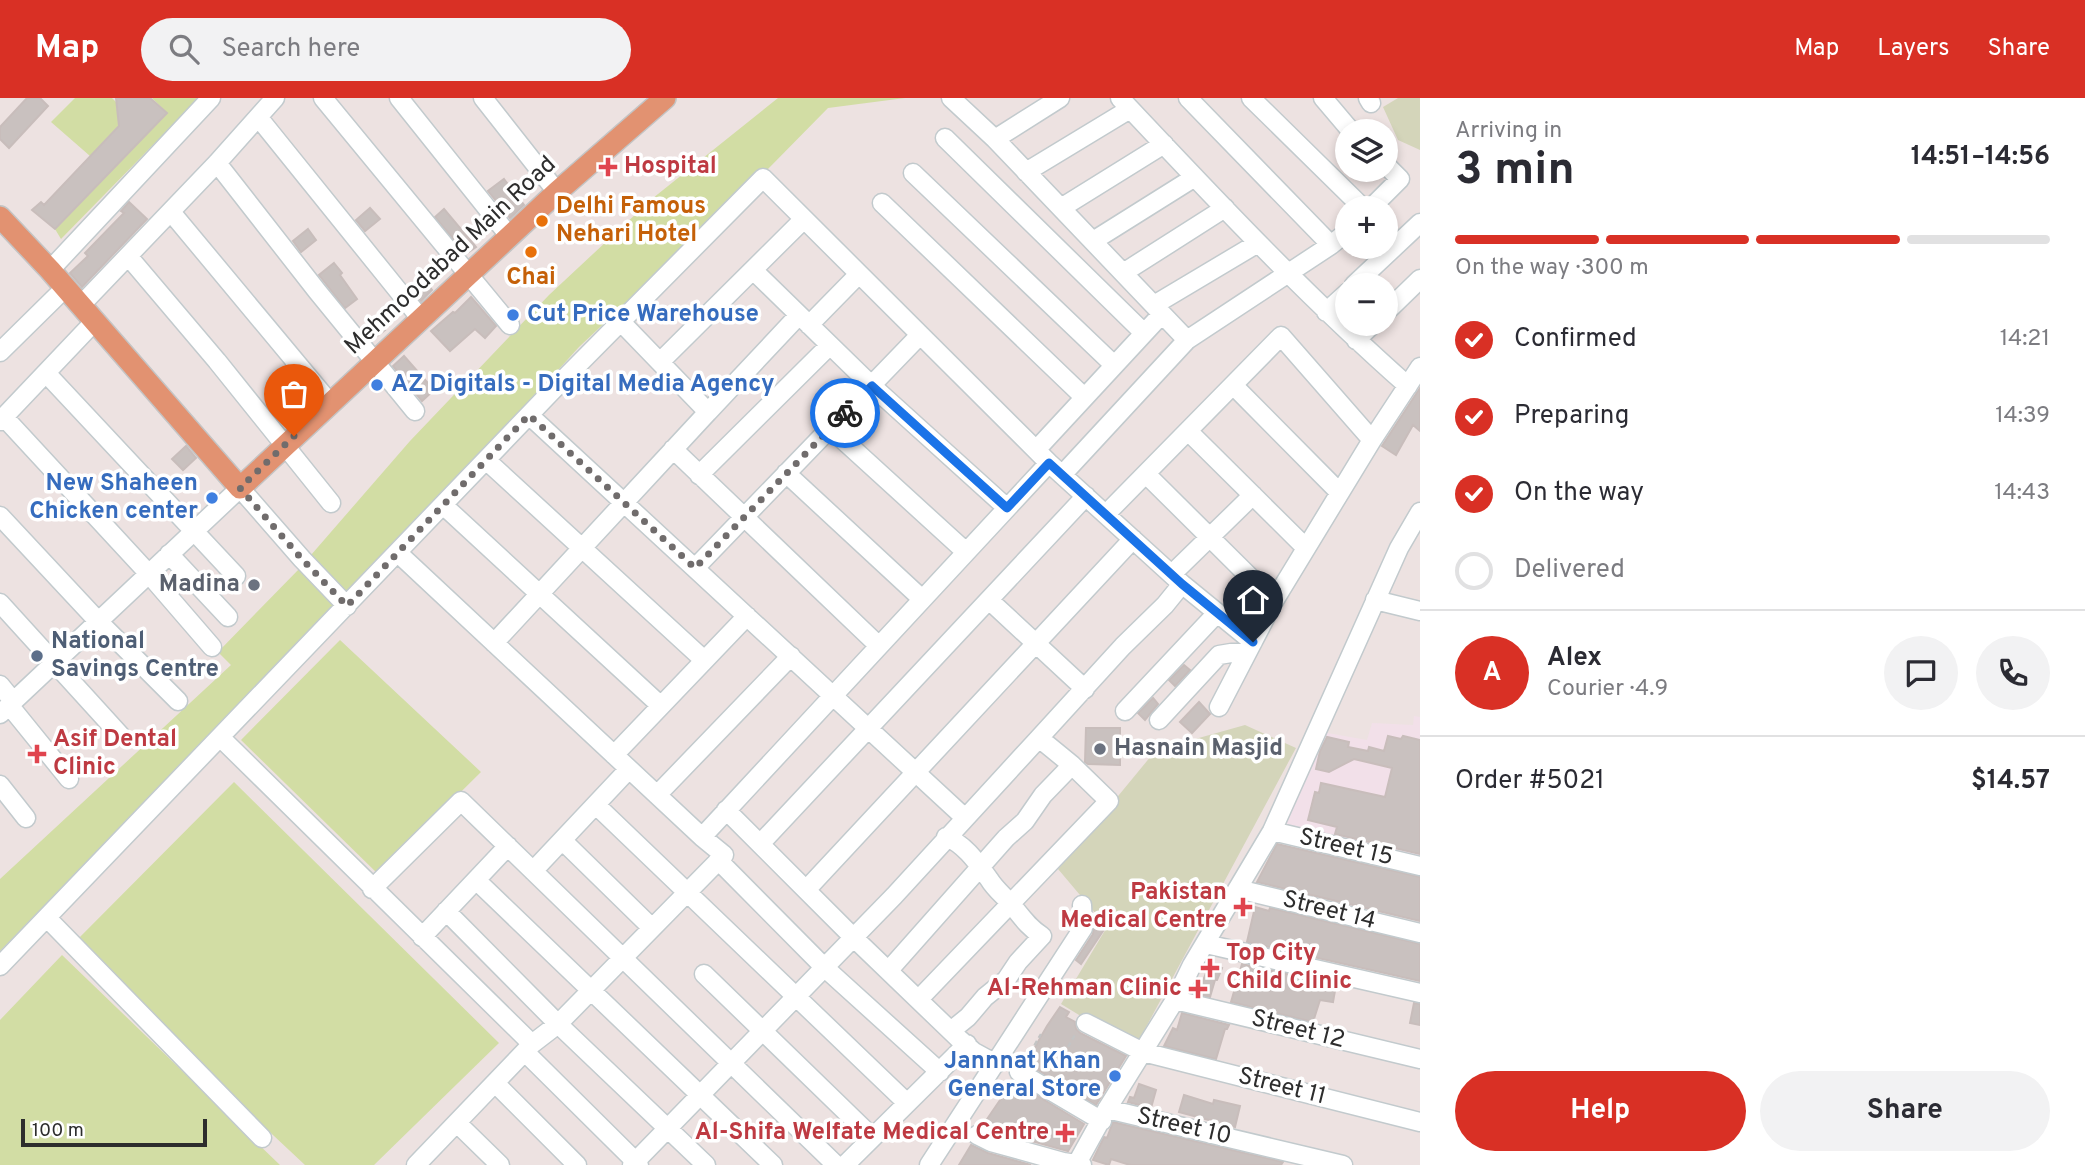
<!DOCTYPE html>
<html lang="en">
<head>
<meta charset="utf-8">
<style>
  :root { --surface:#fff; --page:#f2f2f3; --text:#2b2b33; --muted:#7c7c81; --line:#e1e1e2; --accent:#d93025 }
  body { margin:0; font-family:Overpass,sans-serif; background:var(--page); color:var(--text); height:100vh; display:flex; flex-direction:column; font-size:26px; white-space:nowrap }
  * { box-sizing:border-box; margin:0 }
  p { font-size:23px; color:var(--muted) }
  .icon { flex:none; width:38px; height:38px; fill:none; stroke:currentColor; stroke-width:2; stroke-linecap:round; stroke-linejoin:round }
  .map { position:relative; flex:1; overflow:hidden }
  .sheet { display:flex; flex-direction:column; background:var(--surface); width:665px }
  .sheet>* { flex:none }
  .fabs { position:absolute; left:1335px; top:21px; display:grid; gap:14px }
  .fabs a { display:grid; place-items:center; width:63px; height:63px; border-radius:50%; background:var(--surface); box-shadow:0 4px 10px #0003; font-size:35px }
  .scale { position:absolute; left:21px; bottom:18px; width:186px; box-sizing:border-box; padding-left:7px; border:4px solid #2d2d2d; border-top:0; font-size:19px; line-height:24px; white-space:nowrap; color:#2d2d2d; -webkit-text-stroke:5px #fff; paint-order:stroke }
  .pin { position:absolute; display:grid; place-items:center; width:60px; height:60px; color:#fff; margin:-72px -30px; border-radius:50% 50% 50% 0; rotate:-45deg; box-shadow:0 0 7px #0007 }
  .pin .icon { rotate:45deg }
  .courier { position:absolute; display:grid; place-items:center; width:70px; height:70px; margin:-35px; border:5px solid #1a73e8; border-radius:50%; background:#fff; color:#222; box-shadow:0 2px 9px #0007 }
  .headline em { font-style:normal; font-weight:700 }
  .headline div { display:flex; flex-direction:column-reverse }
  .headline { display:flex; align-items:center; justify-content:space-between; height:119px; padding:0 35px }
  h1 { font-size:46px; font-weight:700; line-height:52px }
  .bar { display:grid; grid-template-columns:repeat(4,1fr); gap:10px 7px; align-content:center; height:84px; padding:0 35px }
  .bar i { height:9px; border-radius:5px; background:var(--line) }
  .bar .selected { background:var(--accent) }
  .bar p { grid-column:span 4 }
  .line { display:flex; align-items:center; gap:18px; padding:0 35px; border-top:2px solid var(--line) }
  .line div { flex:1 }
  .round { display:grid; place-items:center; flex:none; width:74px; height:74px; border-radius:37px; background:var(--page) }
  ol { padding:0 35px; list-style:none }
  li { display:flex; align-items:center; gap:21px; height:77px }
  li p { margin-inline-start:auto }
  li .icon { padding:7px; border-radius:50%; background:var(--accent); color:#fff; stroke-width:4 }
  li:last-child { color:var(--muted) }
  li i { width:38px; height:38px; border:4px solid var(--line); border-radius:50% }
  .action { display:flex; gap:14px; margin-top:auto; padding:14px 35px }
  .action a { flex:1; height:80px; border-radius:42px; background:var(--accent); color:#fff; font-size:28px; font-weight:700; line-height:80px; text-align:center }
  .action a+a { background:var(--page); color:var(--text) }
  header { display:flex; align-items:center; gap:42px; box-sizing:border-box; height:98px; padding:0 35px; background:var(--accent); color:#fff }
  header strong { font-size:33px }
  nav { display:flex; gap:38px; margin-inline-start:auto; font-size:24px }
  .search { width:490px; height:63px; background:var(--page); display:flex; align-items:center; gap:18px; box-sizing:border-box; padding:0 24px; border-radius:38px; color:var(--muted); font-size:26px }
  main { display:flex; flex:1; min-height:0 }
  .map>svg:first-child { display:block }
  .medical { fill:#f2e0e9 }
  .green { fill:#d2dda4 }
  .cemetery { fill:#d4d5ba }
  .building { fill:#c9c1bf; stroke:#c8bdbb; stroke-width:2 }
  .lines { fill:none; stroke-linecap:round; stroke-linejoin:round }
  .minor-casing { stroke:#c2cacd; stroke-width:21 }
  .major-casing { stroke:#c4c4c4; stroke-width:24 }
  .path { stroke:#c4c4c4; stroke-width:2.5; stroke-dasharray:5 3.5; stroke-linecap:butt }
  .minor { stroke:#fff; stroke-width:18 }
  .major { stroke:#e29271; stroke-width:21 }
  .done { stroke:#706c6c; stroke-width:7; stroke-dasharray:0 12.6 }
  .route { stroke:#1a73e8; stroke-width:9 }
  .health-dot { fill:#e0444e; stroke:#fff; stroke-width:2.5 }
  .food-dot { fill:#e8710a; stroke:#fff; stroke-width:2.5 }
  .shop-dot { fill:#3f7fe0; stroke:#fff; stroke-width:2.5 }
  .worship-dot { fill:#6b7280; stroke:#fff; stroke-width:2.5 }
  .service-dot { fill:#5c6f8a; stroke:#fff; stroke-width:2.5 }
  .labels { text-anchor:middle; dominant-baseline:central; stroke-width:7; stroke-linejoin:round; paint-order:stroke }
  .health-label { font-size:24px; font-weight:bold; fill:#be3a42; stroke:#fff; text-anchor:start }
  .food-label { font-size:24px; font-weight:bold; fill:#c56008; stroke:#fff; text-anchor:start }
  .street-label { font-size:24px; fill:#2d2d2d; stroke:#fff }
  .shop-label { font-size:24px; font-weight:bold; fill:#366cbe; stroke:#fff; text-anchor:start }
  .worship-label { font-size:24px; font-weight:bold; fill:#5b616d; stroke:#fff; text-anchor:end }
  .service-label { font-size:24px; font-weight:bold; fill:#4e5e75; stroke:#fff; text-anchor:start }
</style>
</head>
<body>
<header>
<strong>Map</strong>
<div class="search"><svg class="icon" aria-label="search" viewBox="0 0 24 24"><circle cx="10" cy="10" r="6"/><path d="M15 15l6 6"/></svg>Search here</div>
<nav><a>Map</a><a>Layers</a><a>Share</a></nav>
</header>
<main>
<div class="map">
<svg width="1420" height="1067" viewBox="0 0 1420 1067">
  <rect width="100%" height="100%" fill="#ede2e1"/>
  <path class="medical" d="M1414,618L1420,619V762L1283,729L1322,634L1367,642L1372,625L1413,627Z"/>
  <path class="green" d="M75,0H112L116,4L119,28L90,58L51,24Z
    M152,0H199L61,141L55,131L167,15Z
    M778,0H905L828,10L768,71L579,249L350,501L311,457L410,343L549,197L653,100Z
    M300,470L337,508L0,853V781L231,567L218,554Z
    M340,542L481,674L378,776L241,642Z
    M234,684L499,945L374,1067H305L71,848Z
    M62,857L280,1067H0V922Z"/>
  <path class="cemetery" d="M1398,0H1420V52L1398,42L1383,9Z
    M1245,627L1296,650L1137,946L1102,931L1061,906L1107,829L1058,771L1156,652Z"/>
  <path class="building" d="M27,0H40L48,8L9,50L0,41V29Z
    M116,0H150L167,15L55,131L32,112L41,104L44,107L119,28Z
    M504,81L524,107L510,120L488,93Z
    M129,104L147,121L82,189L70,175L88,158L85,155L124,115L121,113Z
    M370,110L380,121L365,133L356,122Z
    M444,111L476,149L466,156L435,119Z
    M308,131L316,142L301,154L293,143Z
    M334,165L342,175L340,177L357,201L345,210L319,177Z
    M423,180L432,192L421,203L410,190Z
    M471,199L496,228L485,240L475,231L450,253L431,233L453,214L455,215Z
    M376,221L385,232L372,242L362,231Z
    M404,258L434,292L422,303L393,268Z
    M1420,290V333L1413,327L1396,357L1382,348Z
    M186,348L196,360L183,372L172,361Z
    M1184,567L1190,572L1175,588L1169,582Z
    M1153,600L1158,606L1145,622L1138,615Z
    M1199,604L1210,616L1192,635L1180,624Z
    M1086,630H1120V667L1088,666L1085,664Z
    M1388,638L1401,641L1403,638L1420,642V756L1335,736L1337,729L1308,722L1315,694L1319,695L1321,685L1385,699L1392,670L1354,661L1329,674L1316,671L1320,653L1327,639L1349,644L1348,649L1368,653L1369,649L1384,653Z
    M1277,746L1420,779V823L1257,784Z
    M1255,809L1269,813L1270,810L1420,846V883L1247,844Z
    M1094,822L1105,830L1081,866L1076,862L1093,836Z
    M1210,865L1222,870L1217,882H1215L1210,899L1193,895L1195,889L1200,890Z
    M1242,866L1336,887L1333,904L1320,902L1313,924L1231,904Z
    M1414,905L1420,906V927L1410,925Z
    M1060,909L1069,914L1066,919L1075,924L1076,931L1080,935L1126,958L1096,1007L1026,965L1047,928Z
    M1182,915L1229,927L1227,931H1225L1216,961L1164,948L1173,930L1177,932Z
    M1013,983L1084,1026L1068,1053L995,1033L983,1027Z
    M1139,986L1156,992L1151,1010L1128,1004L1130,999L1134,1000Z
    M1184,997L1213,1006L1214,1002L1240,1008L1235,1029L1179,1014Z
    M1113,1024L1283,1064L1281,1067H1130L1111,1061L1109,1067L1093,1062L1104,1039L1107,1040Z
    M971,1047L988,1055L1031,1067H959Z"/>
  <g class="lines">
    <g class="minor-casing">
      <path id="minor" d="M323,0L510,227
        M399,0L510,139
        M483,0L557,94
        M951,0L995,41L1187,242
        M1120,0C1213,99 1306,198 1408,288
        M1188,0L1331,147
        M1251,0L1363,110
        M1323,0L1351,33
        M1368,0L1371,5
        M258,19L421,221
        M945,40L1144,235
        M995,41L1060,0
        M217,65L317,193L415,313
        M1026,74L1130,11
        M913,75L1114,267
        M882,105L1084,299
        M1061,110L1164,46
        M1371,110L1400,81L1386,67
        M171,114L330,305
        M1093,143L1195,79
        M128,158L217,263L331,405
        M50,172L211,0
        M753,172L871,287L1007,410
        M1123,175L1225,110
        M1354,187L1420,125
        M81,207L217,65L275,0
        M1154,207L1258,145
        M1326,214L1348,194
        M1386,214L1420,181
        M809,227L859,176
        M1356,242L1373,226
        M0,254L65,190
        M660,264L804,121
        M46,275L236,478
        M1233,287L1340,395
        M708,314L799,217
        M529,317L964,719
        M4,319L149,476L212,549
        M0,323L95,223
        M830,330L966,454
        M1188,333L1306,450
        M673,351L879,548
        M1036,352L1162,216
        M486,362L704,562
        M786,375L922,501
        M1146,376L1274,503
        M699,377L830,247
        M1062,377L1187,242L1331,147L1348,133
        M443,407L661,608
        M1106,416L1281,238L1372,342
        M0,418L98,523L178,603
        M398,455L702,739L724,757L558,926L532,946L416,1067
        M169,456L228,519
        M695,470L920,237
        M1172,476L1253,397
        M989,502L1085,591
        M1375,502L1420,513
        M0,505L121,638
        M494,545L708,314L621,224
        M0,587L13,603
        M9,607L69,681
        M1219,609L1274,503L1372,342L1420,269
        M1125,613L1217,515
        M0,616L240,390L302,461L347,508
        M1159,622L1219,557L1231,555H1247
        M221,640L532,946
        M614,657L747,518
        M0,687L26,720
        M657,697L791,558
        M596,707L907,1005
        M726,712L853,839L958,940L974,954L996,966
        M1272,733L1420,768
        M702,739L1049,365
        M946,739C965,746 978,766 989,781C995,791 1004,798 1011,806C1021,818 1028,829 1042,838L1018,864L1006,882L985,899L968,919L952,932
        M562,742L652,830
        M760,746L1086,398
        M718,762L824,869L940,974
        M533,773L629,671
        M476,782L773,1067
        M372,791L461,703L836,1067
        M1238,791L1420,835
        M806,792L1133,441
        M446,813L558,926L706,1067
        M47,820L262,1040
        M422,839L508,748
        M1206,846L1420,895
        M0,868L552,293L763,80L1049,365L1182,486L1253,544
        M889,872L1006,740L1025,723L1043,697L1072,667
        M704,876L872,1039
        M919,901L1109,703L1072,667L1039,640L1123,548L1165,507L1182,486
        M1175,902L1420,961
        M1086,925L1143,954L1420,1024
        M525,954L639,1067
        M1019,974L1102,1023
        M495,985L577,1067
        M1107,1011L1343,1067
        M457,1025L500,1067
        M977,1037L991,1044L1063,1064L1082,1067
        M632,1067L894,798L1039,640
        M845,1067L967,946
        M929,1067L1083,830L1082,807
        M1076,1067L1107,1011L1175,902L1192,867L1272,733L1399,450L1420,414"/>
    </g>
    <g class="major-casing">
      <path id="major" d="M0,119L50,172L240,390L557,94L665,0"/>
    </g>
    <path class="path" d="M1068,949L1076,935
      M1026,962L1041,936"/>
    <use href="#minor" class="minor"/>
    <use href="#major" class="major"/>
  </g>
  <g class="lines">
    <path class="done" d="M294,338L240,390L302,461L347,508L529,317L695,470L845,315"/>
    <path class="route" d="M845,315L872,288L1007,410L1049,365L1182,486L1253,544"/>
  </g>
  <g class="health-dot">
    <path d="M604.5 58.5h7v7h7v7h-7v7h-7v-7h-7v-7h7z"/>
    <path d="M33.5 645.5h7v7h7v7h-7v7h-7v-7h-7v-7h7z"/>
    <path d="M1239.5 798.5h7v7h7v7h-7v7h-7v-7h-7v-7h7z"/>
    <path d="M1206.5 859.5h7v7h7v7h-7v7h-7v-7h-7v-7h7z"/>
    <path d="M1194.5 880.5h7v7h7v7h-7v7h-7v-7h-7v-7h7z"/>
    <path d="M1061.5 1024.5h7v7h7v7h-7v7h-7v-7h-7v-7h7z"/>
  </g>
  <g class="food-dot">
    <circle cx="542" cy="123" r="7"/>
    <circle cx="531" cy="154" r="7"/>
  </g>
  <g class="shop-dot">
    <circle cx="513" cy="217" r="7"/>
    <circle cx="377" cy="287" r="7"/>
    <circle cx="212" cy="400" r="7"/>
    <circle cx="1115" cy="978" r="7"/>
  </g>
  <g class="worship-dot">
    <circle cx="254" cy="487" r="7"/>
    <circle cx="1100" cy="651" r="7"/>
  </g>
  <circle class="service-dot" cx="37" cy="558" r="7"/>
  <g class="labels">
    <g class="health-label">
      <text x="624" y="69">Hospital</text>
      <text x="53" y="642">Asif Dental<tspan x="53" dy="28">Clinic</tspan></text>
      <text x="1227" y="795" text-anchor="end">Pakistan<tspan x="1227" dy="28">Medical Centre</tspan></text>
      <text x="1226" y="856">Top City<tspan x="1226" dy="28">Child Clinic</tspan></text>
      <text x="1182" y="891" text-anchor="end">Al-Rehman Clinic</text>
      <text x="1049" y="1035" text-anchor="end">Al-Shifa Welfate Medical Centre</text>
    </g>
    <g class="food-label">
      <text x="556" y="109">Delhi Famous<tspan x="556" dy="28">Nehari Hotel</tspan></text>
      <text x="531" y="180" text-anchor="middle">Chai</text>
    </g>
    <g class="street-label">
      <text transform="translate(451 158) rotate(-43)">Mehmoodabad Main Road</text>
      <text transform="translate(1346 750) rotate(13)">Street 15</text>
      <text transform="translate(1329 813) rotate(14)">Street 14</text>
      <text transform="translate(1298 932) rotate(14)">Street 12</text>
      <text transform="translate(1282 989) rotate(14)">Street 11</text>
      <text transform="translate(1184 1029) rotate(13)">Street 10</text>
    </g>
    <g class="shop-label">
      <text x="527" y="217">Cut Price Warehouse</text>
      <text x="391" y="287">AZ Digitals - Digital Media Agency</text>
      <text x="198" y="386" text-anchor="end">New Shaheen<tspan x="198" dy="28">Chicken center</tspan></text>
      <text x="1101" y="964" text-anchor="end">Jannnat Khan<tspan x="1101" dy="28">General Store</tspan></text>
    </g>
    <g class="worship-label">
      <text x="240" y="487">Madina</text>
      <text x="1114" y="651" text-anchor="start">Hasnain Masjid</text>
    </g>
    <g class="service-label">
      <text x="51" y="544">National<tspan x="51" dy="28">Savings Centre</tspan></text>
    </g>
  </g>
</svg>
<div class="fabs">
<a><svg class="icon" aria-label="layers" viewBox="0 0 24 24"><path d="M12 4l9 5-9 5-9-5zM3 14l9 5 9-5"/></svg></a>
<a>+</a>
<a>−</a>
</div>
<div class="scale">100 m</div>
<div class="pin" style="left:294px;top:338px;background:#ea580c"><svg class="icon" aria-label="bag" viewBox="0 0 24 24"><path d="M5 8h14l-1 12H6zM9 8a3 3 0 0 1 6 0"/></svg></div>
<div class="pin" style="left:1253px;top:544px;background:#1f2937"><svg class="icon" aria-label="home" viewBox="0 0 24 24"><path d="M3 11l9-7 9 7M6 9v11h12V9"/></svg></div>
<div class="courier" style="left:845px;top:315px"><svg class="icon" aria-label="bike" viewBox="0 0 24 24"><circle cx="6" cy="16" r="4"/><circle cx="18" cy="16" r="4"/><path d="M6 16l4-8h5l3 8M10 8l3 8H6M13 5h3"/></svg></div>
</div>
<section class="sheet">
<div class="headline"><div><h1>3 min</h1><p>Arriving in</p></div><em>14:51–14:56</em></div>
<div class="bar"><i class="selected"></i><i class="selected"></i><i class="selected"></i><i></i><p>On the way · 300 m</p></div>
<ol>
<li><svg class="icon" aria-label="check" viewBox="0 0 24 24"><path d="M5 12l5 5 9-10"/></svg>Confirmed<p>14:21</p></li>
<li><svg class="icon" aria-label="check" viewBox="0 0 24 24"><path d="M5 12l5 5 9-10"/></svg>Preparing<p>14:39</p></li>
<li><svg class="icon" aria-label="check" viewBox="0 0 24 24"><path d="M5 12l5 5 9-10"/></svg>On the way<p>14:43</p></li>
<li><i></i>Delivered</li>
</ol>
<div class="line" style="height:126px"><b class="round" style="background:var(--accent);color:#fff">A</b><div><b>Alex</b><p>Courier · 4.9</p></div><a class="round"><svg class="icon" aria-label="chat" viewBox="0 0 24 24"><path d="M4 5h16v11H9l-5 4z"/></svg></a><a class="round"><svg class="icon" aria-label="phone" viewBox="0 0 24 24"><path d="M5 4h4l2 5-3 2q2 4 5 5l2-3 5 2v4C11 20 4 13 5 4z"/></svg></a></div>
<div class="line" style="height:91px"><div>Order #5021</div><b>$14.57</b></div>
<div class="action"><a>Help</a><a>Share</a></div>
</section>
</main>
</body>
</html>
